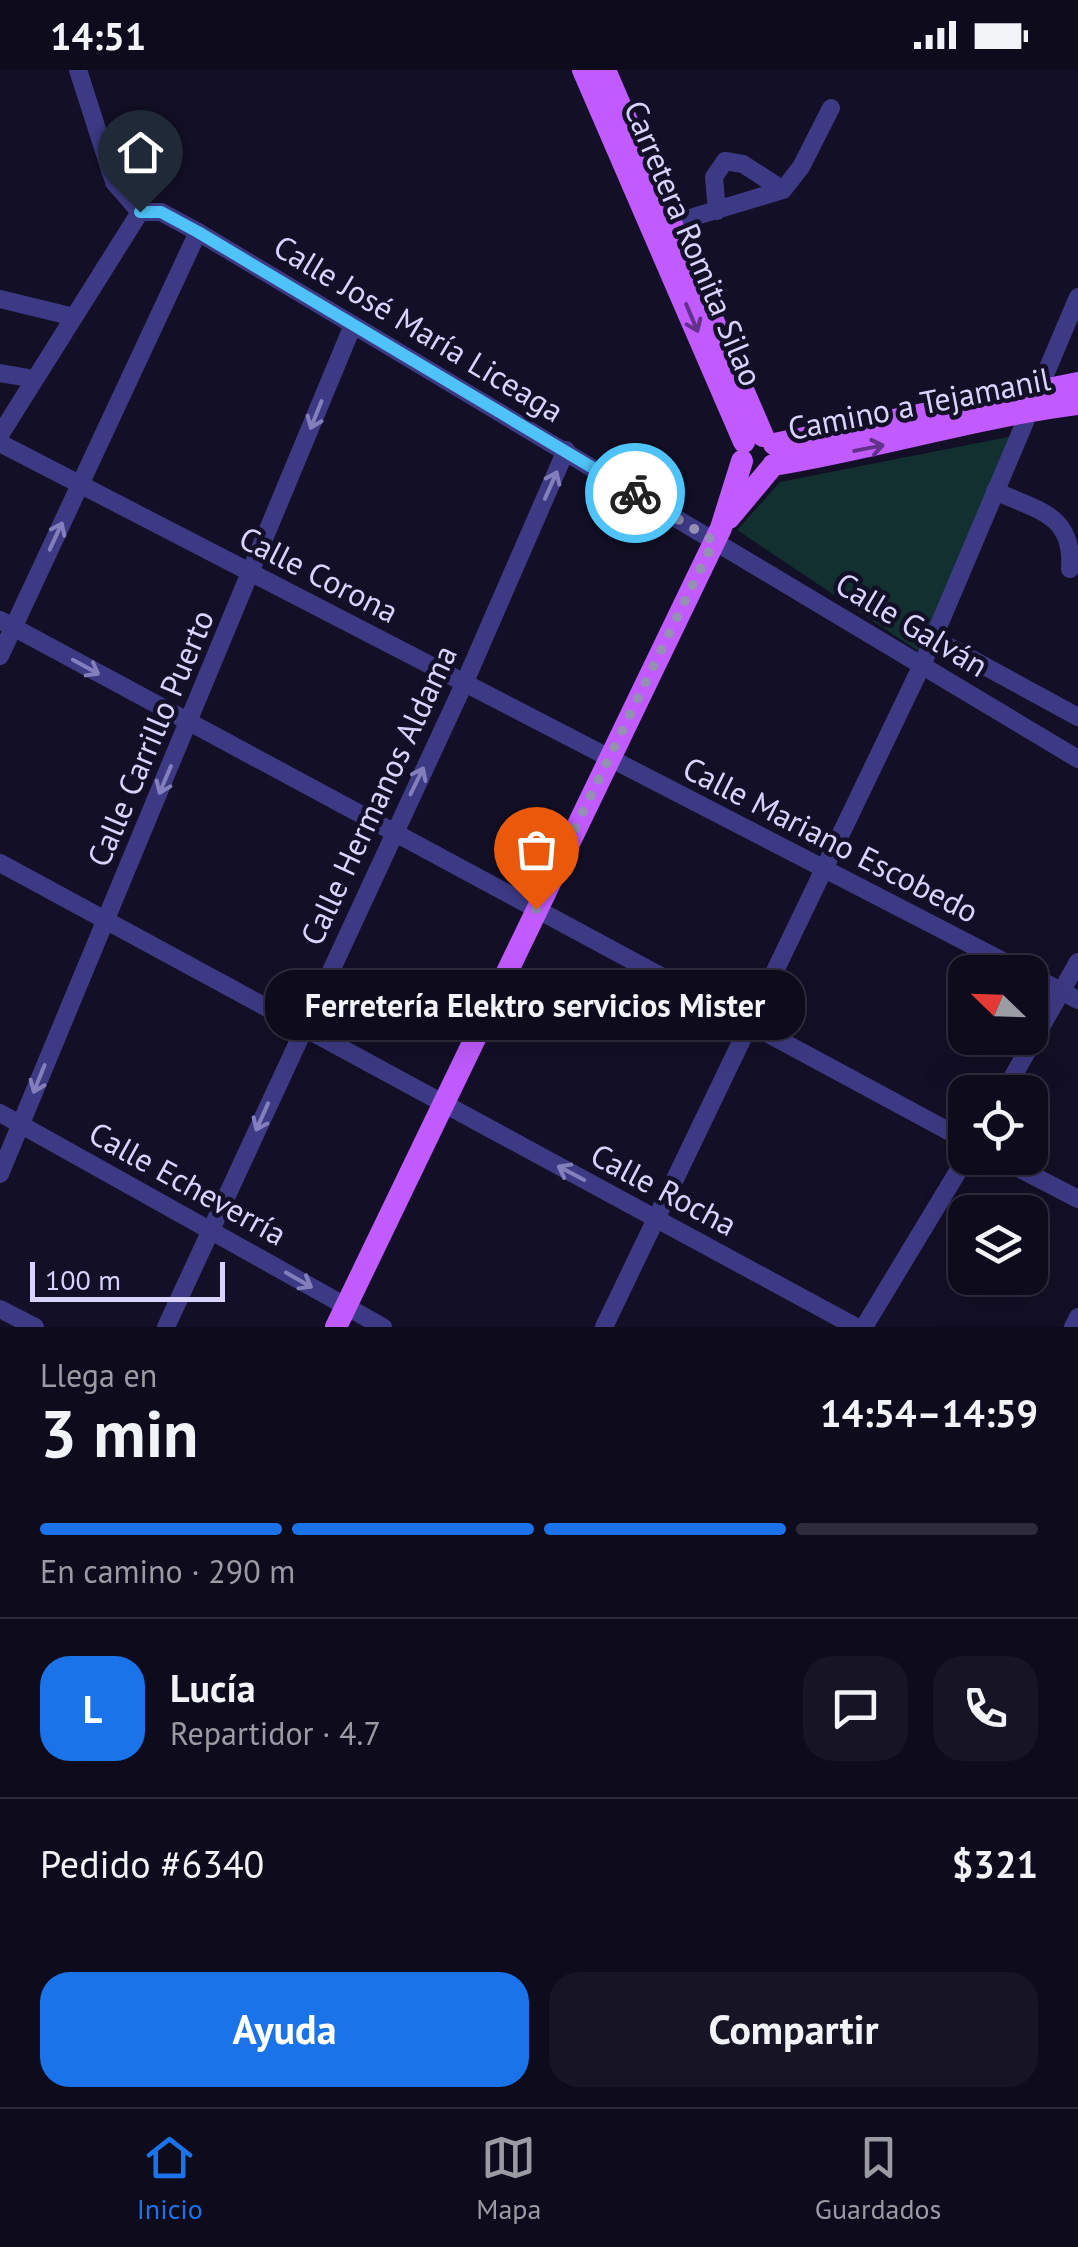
<!DOCTYPE html>
<html lang="es">
<head>
<meta charset="utf-8">
<style>
  :root { --surface:#0e0b1c; --page:#171425; --text:#f1f3f6; --muted:#9b9ba3; --line:#2e2b3b; --accent:#1a73e8 }
  body { margin:0; font-family:"PT Sans",sans-serif; background:var(--page); color:var(--text); height:100vh; display:flex; flex-direction:column; font-size:38px; white-space:nowrap }
  * { box-sizing:border-box; margin:0 }
  p { font-size:32px; color:var(--muted) }
  .icon { flex:none; width:55px; height:55px; fill:none; stroke:currentColor; stroke-width:2; stroke-linecap:round; stroke-linejoin:round }
  .map { position:relative; height:1257px; overflow:hidden }
  .sheet { display:flex; flex-direction:column; background:var(--surface); flex:1 }
  .sheet>* { flex:none }
  .needle { width:65px; rotate:293deg }
  .buttons { position:absolute; left:948px; top:885px; display:grid; gap:20px }
  .buttons a { display:grid; place-items:center; width:100px; height:100px; border-radius:20px; background:var(--surface); box-shadow:0 10px 40px #0002,0 0 0 2px var(--line); font-size:50px }
  .scale { position:absolute; left:30px; bottom:25px; width:195px; box-sizing:border-box; padding-left:10px; border:5px solid #d9d4ff; border-top:0; font-size:28px; line-height:35px; white-space:nowrap; color:#d9d4ff; -webkit-text-stroke:8px #130f26; paint-order:stroke }
  .pin { position:absolute; display:grid; place-items:center; width:85px; height:85px; color:#fff; margin:-102px -42px; border-radius:50% 50% 50% 0; rotate:-45deg; box-shadow:0 0 10px #0007 }
  .pin .icon { rotate:45deg }
  .courier { position:absolute; display:grid; place-items:center; width:100px; height:100px; margin:-50px; border:8px solid #4fc3f7; border-radius:50%; background:#fff; color:#222; box-shadow:0 2px 12px #0007 }
  .bubble { position:absolute; height:70px; border-radius:30px; background:var(--surface); box-shadow:0 10px 40px #0002,0 0 0 2px var(--line); font-size:32px; font-weight:700; line-height:70px; text-align:center }
  .head em { font-style:normal; font-weight:700 }
  .head div { display:flex; flex-direction:column-reverse }
  .head { display:flex; align-items:center; justify-content:space-between; height:170px; padding:0 40px }
  h1 { font-size:65px; font-weight:700; line-height:75px }
  .bar { display:grid; grid-template-columns:repeat(4,1fr); gap:15px 10px; align-content:center; height:120px; padding:0 40px }
  .bar i { height:12px; border-radius:8px; background:var(--line) }
  .bar .selected { background:var(--accent) }
  .bar p { grid-column:span 4 }
  .line { display:flex; align-items:center; gap:25px; padding:0 40px; border-top:2px solid var(--line) }
  .line div { flex:1 }
  .round { display:grid; place-items:center; flex:none; width:105px; height:105px; border-radius:30px; background:var(--page) }
  .cta { display:flex; gap:20px; margin-top:auto; padding:20px 40px }
  .cta a { flex:1; height:115px; border-radius:30px; background:var(--accent); color:#fff; font-size:40px; font-weight:700; line-height:115px; text-align:center }
  .cta a+a { background:var(--page); color:var(--text) }
  .status { display:flex; justify-content:space-between; align-items:center; height:70px; padding:0 50px; background:var(--surface); direction:ltr }
  .status svg { height:28px; fill:currentColor }
  .tabs { display:flex; justify-content:space-around; align-items:center; height:140px; border-top:2px solid var(--line); background:var(--surface); font-size:28px; color:var(--muted) }
  .tabs a { display:grid; justify-items:center; gap:5px }
  .tabs .selected { color:var(--accent) }
  .map>svg:first-child { display:block }
  .green { fill:#12302f }
  .lines { fill:none; stroke-linecap:round; stroke-linejoin:round }
  .minor { stroke:#3d3a85; stroke-width:18 }
  .major { stroke:#c25bff; stroke-width:22 }
  .oneway { stroke:#623188 }
  .oneway2 { stroke:#837fbc }
  .done { stroke:#948fb3; stroke-width:10; stroke-dasharray:0 18 }
  .route { stroke:#4fc3f7; stroke-width:12 }
  .labels { text-anchor:middle; dominant-baseline:central; stroke-width:9; stroke-linejoin:round; paint-order:stroke }
  .street-label { font-size:32px; fill:#d9d4ff; stroke:#130f26 }
</style>
</head>
<body>
<div class="status"><b>14:51</b><svg viewBox="0 0 49 12"><path d="M0 12V9h3v3zM5 12V6h3v6zM10 12V3h3v9zM15 12V0h3v12zM26 1h20v11H26zM47 4h2v5h-2z"/></svg></div>
<div class="map">
<svg width="1078" height="1257" viewBox="0 0 1078 1257">
  <rect width="100%" height="100%" fill="#130f26"/>
  <path class="green" d="M1013,366L918,581L737,460L780,412Z"/>
  <g class="lines">
    <path class="minor" d="M78,0L114,112L140,142
      M717,141L714,107L725,91L743,94L783,120
      M140,142H161L198,162L1078,689
      M660,157L783,120L801,97L831,38
      M0,229L74,247
      M0,303L35,309
      M0,365L140,142
      M0,373L1024,902
      M995,421C1039,441 1074,445 1070,499
      M0,550L965,1070
      M933,568L1078,647
      M0,586L198,162
      M0,793L856,1257
      M1030,905L1078,930
      M1004,1022L1078,892
      M0,1043L383,1257
      M999,1088L1078,1129
      M0,1104L353,255
      M0,1239L35,1257
      M166,1257L464,614L566,380
      M604,1257L922,595L1078,227
      M864,1257L966,1088
      M1073,1257L1078,1247"/>
    <path class="major" d="M583,0L744,372
      M605,0L763,366
      M774,374L1078,313
      M773,395C876,378 976,347 1078,334
      M729,448L770,399
      M336,1257L721,458L742,391"/>
  </g>
  <defs><path id="oneway-shaft" d="M-6 0H5M1.5-3L5.5 0L1.5 3" fill="none" stroke-width="1.6" stroke-linecap="round" stroke-linejoin="round" transform="scale(2.5)"/></defs>
  <g class="oneway">
    <use href="#oneway-shaft" transform="translate(692 248) rotate(67)"/>
    <use href="#oneway-shaft" transform="translate(869 378) rotate(-11)"/>
  </g>
  <g class="oneway2">
    <use href="#oneway-shaft" transform="translate(316 345) rotate(112)"/>
    <use href="#oneway-shaft" transform="translate(551 415) rotate(-66)"/>
    <use href="#oneway-shaft" transform="translate(56 466) rotate(-65)"/>
    <use href="#oneway-shaft" transform="translate(86 597) rotate(29)"/>
    <use href="#oneway-shaft" transform="translate(165 710) rotate(113)"/>
    <use href="#oneway-shaft" transform="translate(417 711) rotate(-64)"/>
    <use href="#oneway-shaft" transform="translate(39 1009) rotate(112)"/>
    <use href="#oneway-shaft" transform="translate(262 1047) rotate(114)"/>
    <use href="#oneway-shaft" transform="translate(571 1103) rotate(-152)"/>
    <use href="#oneway-shaft" transform="translate(299 1210) rotate(30)"/>
  </g>
  <g class="lines">
    <path class="done" d="M536,839L714,471L635,423"/>
    <path class="route" d="M140,142H161L198,162L635,423"/>
  </g>
  <g class="labels">
    <g class="street-label">
      <text transform="translate(694 173) rotate(67)">Carretera Romita Silao</text>
      <text transform="translate(419 258) rotate(31)">Calle José María Liceaga</text>
      <text transform="translate(919 333) rotate(-11)">Camino a Tejamanil</text>
      <text transform="translate(319 504) rotate(27)">Calle Corona</text>
      <text transform="translate(912 554) rotate(31)">Calle Galván</text>
      <text transform="translate(150 668) rotate(-67)">Calle Carrillo Puerto</text>
      <text transform="translate(378 725) rotate(-65)">Calle Hermanos Aldama</text>
      <text transform="translate(831 769) rotate(27)">Calle Mariano Escobedo</text>
      <text transform="translate(188 1113) rotate(29)">Calle Echeverría</text>
      <text transform="translate(664 1119) rotate(28)">Calle Rocha</text>
    </g>
  </g>
</svg>
<div class="buttons">
<a><svg class="needle" viewBox="-14 -14 28 28"><path d="M0-13l5 13h-10z" fill="#e53935"/><path d="M0 13l5-13h-10z" fill="#9b9ba3"/></svg></a>
<a><svg class="icon" aria-label="locate" viewBox="0 0 24 24"><circle cx="12" cy="12" r="6"/><path d="M12 2v4M12 18v4M2 12h4M18 12h4"/></svg></a>
<a><svg class="icon" aria-label="layers" viewBox="0 0 24 24"><path d="M12 4l9 5-9 5-9-5zM3 14l9 5 9-5"/></svg></a>
</div>
<div class="scale">100 m</div>
<div class="pin" style="left:536px;top:839px;background:#ea580c"><svg class="icon" aria-label="bag" viewBox="0 0 24 24"><path d="M5 8h14l-1 12H6zM9 8a3 3 0 0 1 6 0"/></svg></div>
<div class="pin" style="left:140px;top:142px;background:#1f2937"><svg class="icon" aria-label="home" viewBox="0 0 24 24"><path d="M3 11l9-7 9 7M6 9v11h12V9"/></svg></div>
<div class="courier" style="left:635px;top:423px"><svg class="icon" aria-label="bike" viewBox="0 0 24 24"><circle cx="6" cy="16" r="4"/><circle cx="18" cy="16" r="4"/><path d="M6 16l4-8h5l3 8M10 8l3 8H6M13 5h3"/></svg></div>
<div class="bubble" style="left:265px;top:900px;width:540px">Ferretería Elektro servicios Mister</div>
</div>
<section class="sheet">
<div class="head"><div><h1>3 min</h1><p>Llega en</p></div><em>14:54–14:59</em></div>
<div class="bar"><i class="selected"></i><i class="selected"></i><i class="selected"></i><i></i><p>En camino · 290 m</p></div>
<div class="line" style="height:180px"><b class="round" style="background:var(--accent);color:#fff">L</b><div><b>Lucía</b><p>Repartidor · 4.7</p></div><a class="round"><svg class="icon" aria-label="chat" viewBox="0 0 24 24"><path d="M4 5h16v11H9l-5 4z"/></svg></a><a class="round"><svg class="icon" aria-label="phone" viewBox="0 0 24 24"><path d="M5 4h4l2 5-3 2q2 4 5 5l2-3 5 2v4C11 20 4 13 5 4z"/></svg></a></div>
<div class="line" style="height:130px"><div>Pedido #6340</div><b>$321</b></div>
<div class="cta"><a>Ayuda</a><a>Compartir</a></div>
</section>
<nav class="tabs">
<a class="selected"><svg class="icon" aria-label="home" viewBox="0 0 24 24"><path d="M3 11l9-7 9 7M6 9v11h12V9"/></svg>Inicio</a>
<a><svg class="icon" aria-label="map" viewBox="0 0 24 24"><path d="M3 6l6-2 6 2 6-2v14l-6 2-6-2-6 2zM9 4v14M15 6v14"/></svg>Mapa</a>
<a><svg class="icon" aria-label="saved" viewBox="0 0 24 24"><path d="M7 4h10v16l-5-4-5 4z"/></svg>Guardados</a>
</nav>
</body>
</html>
